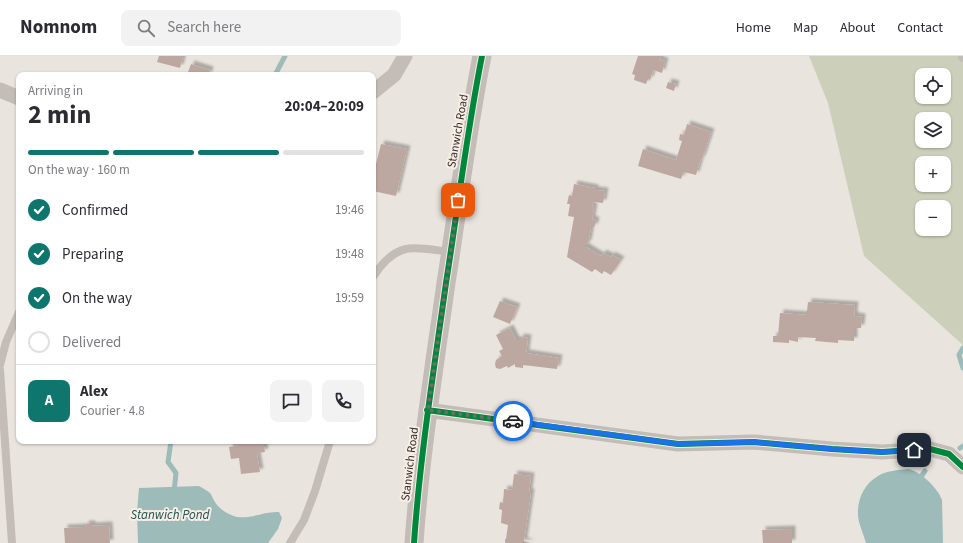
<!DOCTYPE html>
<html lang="en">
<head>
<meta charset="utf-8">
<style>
  :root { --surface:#fff; --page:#f2f2f3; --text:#2b2b33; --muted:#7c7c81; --line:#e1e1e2; --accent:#0f766e }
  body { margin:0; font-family:"Source Sans 3",sans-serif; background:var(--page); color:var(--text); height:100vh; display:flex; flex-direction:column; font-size:15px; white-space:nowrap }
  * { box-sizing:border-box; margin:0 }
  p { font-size:13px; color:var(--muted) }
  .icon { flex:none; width:22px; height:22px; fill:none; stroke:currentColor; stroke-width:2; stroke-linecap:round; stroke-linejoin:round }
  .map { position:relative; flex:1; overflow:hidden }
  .panel { position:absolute; left:16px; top:16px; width:360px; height:372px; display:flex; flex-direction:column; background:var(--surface); border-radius:8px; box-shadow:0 1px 3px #0004 }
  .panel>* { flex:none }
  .tools { position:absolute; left:915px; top:12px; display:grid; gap:8px }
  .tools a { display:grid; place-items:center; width:36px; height:36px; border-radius:8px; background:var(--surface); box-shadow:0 1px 3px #0004; font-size:20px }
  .pin { position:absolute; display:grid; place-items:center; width:34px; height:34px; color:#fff; margin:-17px; border-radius:8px; box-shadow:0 2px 6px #0006 }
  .courier { position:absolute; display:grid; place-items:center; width:40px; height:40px; margin:-20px; border:3px solid #1a73e8; border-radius:50%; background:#fff; color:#222; box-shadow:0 1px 5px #0007 }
  .headline em { font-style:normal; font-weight:700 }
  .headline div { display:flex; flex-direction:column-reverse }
  .headline { display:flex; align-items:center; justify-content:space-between; height:68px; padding:0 12px }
  h1 { font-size:26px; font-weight:700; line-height:30px }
  .bar { display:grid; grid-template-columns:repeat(4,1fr); gap:6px 4px; align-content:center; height:48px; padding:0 12px }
  .bar i { height:5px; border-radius:3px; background:var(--line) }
  .bar .selected { background:var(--accent) }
  .bar p { grid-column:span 4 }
  .line { display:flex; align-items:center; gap:10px; padding:0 12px; border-top:1px solid var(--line) }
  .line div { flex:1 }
  .round { display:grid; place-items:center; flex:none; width:42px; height:42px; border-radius:8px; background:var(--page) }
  ol { padding:0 12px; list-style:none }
  li { display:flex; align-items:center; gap:12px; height:44px }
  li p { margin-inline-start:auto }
  li .icon { padding:4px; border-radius:50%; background:var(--accent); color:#fff; stroke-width:4 }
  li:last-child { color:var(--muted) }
  li i { width:22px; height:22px; border:2px solid var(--line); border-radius:50% }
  header { display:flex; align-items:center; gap:24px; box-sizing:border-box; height:56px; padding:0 20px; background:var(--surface); border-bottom:1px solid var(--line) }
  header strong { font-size:19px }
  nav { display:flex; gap:22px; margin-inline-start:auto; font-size:14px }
  .search { width:280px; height:36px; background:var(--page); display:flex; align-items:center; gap:10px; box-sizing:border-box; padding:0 14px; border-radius:8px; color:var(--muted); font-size:15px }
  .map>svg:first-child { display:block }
  .green { fill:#cccfb9; fill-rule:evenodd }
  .water { fill:#9cbbb9 }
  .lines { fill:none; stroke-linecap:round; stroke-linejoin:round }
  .stream { stroke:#9cbbb9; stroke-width:5 }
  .building { fill:#bda8a1; filter:url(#shadow) }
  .service { stroke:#c3bcb7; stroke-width:8 }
  .minor { stroke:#c3bcb7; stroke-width:15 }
  .tertiary { stroke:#c3bcb7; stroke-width:19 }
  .cycleway-casing { stroke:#f7eee5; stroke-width:8 }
  .cycleway { stroke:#00873e; stroke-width:6 }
  .done { stroke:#736b67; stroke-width:4; stroke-dasharray:0 7.2 }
  .route { stroke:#1a73e8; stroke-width:5 }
  .labels { text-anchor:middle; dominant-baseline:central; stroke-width:4; stroke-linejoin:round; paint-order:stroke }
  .street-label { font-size:12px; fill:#332a27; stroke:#f7eee5 }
  .water-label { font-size:13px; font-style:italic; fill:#1f5151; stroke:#f7eee5 }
</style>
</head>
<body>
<header>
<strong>Nomnom</strong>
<div class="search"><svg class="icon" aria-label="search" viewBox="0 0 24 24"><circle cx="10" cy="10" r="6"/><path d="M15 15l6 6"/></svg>Search here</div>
<nav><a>Home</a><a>Map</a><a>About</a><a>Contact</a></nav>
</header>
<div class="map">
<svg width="963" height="487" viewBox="0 0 963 487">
  <defs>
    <filter id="shadow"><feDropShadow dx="3.5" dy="-3.5" stdDeviation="1" flood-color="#0004"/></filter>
  </defs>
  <rect width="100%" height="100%" fill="#eae4de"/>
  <path class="green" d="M809,0H963V289L864,200L828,47ZM922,19H944V41H922ZM922,63H944V85H922ZM922,107H944V129H922ZM922,151H944V173H922Z"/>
  <path class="water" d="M908,413C920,415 938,432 942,444L943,487H866C864,480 861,473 859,466C855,449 862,429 878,420C885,415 899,414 908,413Z
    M199,430C202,432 207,434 210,437C213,441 214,447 220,452C242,471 257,455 279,456L282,462L278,473L268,487H138L137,456L139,432Z"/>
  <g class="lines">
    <path class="stream" d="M275,19L285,0
      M963,292L959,299L963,312
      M171,385L168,406L176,417L174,436
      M960,392L963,390
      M918,425L925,415"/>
  </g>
  <path class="building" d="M159,0H183L180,12L157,6Z
    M638,0H661L660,4L665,5L662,17L653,14L650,24L648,23L646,28L634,24L635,19L632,18Z
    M191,8L210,14L209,19H187Z
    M668,26L676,28L674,35L666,32Z
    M687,68L711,76L702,103L701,102L696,119L684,116L681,123L638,110L643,93L676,104L682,85L679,84L680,78L684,79Z
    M381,88L407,93L396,140L373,135V120Z
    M574,128L595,132V134L605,135L603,147L593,146L592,150L594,151L592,163L595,164L596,166L594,171H591L588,188L586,187V191L601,200L603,197L611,201L612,199L621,204L611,219L604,215L602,218L595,213L592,216L567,201L574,161L568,160L570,148H567L569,139L572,140Z
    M500,245L517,251L510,268L493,261Z
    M808,246L855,249L854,258L855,260L862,261L861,272H854V285L838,284V287L815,285L816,282L798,281V286L789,284V287L773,286V280H778L780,257L806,259V255H807Z
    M510,272L516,284H520V281L528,282L526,297L559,302L557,313L523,309V312L515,311V308L508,312L507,310L500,313L496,312L495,308L496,304L502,300L499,295L503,293L496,279Z
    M236,385H263L265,396L258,397L257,399L260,416L241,418L239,402L231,403L229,391L237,390Z
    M514,418L531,420L529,436H531L524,485L531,487H505V483H506L508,469L501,467L502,454L499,453L500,446L503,447L504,433L512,434Z
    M85,468H92V470L109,469L110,487H65L64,472L86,471Z
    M792,473V487H763L762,474Z"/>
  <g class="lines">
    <path class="service" d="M962,1L963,2
      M373,221C380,210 392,196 406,193C416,190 440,195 451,196
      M0,309L6,286L19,256
      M0,314L12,487
      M290,487L304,464L315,435L330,385"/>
    <path class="minor" d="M0,34L19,42
      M373,36L394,19L405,0
      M427,354L678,388L754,386L832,393L882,396L930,393L949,398L963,411"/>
    <path class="tertiary" d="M414,487C420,400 434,313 446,227C458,151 467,75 482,0"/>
    <g class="cycleway-casing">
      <path id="cycleway" d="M427,354L678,388L754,386L832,393L882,396L930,393L949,398L963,411
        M414,487C420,400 434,313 446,227C458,151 467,75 482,0"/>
    </g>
    <use href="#cycleway" class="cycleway"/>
  </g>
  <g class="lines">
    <path class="done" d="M458,144L428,354L513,365"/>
    <path class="route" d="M513,365L678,388L754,386L832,393L882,396L914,394"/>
  </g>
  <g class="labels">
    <g class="street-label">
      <text transform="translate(458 75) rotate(-80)">Stanwich Road</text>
      <text transform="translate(410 408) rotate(-83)">Stanwich Road</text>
    </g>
    <g class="water-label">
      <text x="170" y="459">Stanwich Pond</text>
    </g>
  </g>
</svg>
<div class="tools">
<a><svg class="icon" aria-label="locate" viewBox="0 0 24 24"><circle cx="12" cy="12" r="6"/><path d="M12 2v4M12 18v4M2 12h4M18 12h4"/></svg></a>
<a><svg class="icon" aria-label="layers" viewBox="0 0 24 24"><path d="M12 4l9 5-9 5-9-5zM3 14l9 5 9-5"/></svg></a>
<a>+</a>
<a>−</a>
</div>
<div class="pin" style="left:458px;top:144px;background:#ea580c"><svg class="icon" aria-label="bag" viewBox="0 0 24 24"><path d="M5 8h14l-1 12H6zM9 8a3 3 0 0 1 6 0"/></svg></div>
<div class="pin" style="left:914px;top:394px;background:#1f2937"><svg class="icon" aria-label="home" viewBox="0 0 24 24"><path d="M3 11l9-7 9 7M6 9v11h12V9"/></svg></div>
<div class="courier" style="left:513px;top:365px"><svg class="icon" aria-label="car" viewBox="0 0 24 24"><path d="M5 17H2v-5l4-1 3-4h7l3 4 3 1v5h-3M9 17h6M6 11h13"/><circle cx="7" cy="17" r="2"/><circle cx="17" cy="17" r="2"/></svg></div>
<section class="panel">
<div class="headline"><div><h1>2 min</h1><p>Arriving in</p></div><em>20:04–20:09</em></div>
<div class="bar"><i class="selected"></i><i class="selected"></i><i class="selected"></i><i></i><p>On the way · 160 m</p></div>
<ol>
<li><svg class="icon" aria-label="check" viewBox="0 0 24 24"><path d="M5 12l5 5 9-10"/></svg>Confirmed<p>19:46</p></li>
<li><svg class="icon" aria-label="check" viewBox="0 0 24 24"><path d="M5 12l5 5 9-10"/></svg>Preparing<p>19:48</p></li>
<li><svg class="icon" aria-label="check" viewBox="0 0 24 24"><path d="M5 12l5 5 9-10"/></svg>On the way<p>19:59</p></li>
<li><i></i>Delivered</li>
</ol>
<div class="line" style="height:72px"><b class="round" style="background:var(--accent);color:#fff">A</b><div><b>Alex</b><p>Courier · 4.8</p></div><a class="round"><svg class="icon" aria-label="chat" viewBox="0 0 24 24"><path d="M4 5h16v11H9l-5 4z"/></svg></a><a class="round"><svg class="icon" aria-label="phone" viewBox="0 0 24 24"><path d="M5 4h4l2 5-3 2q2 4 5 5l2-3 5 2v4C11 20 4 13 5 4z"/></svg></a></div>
</section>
</div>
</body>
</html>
